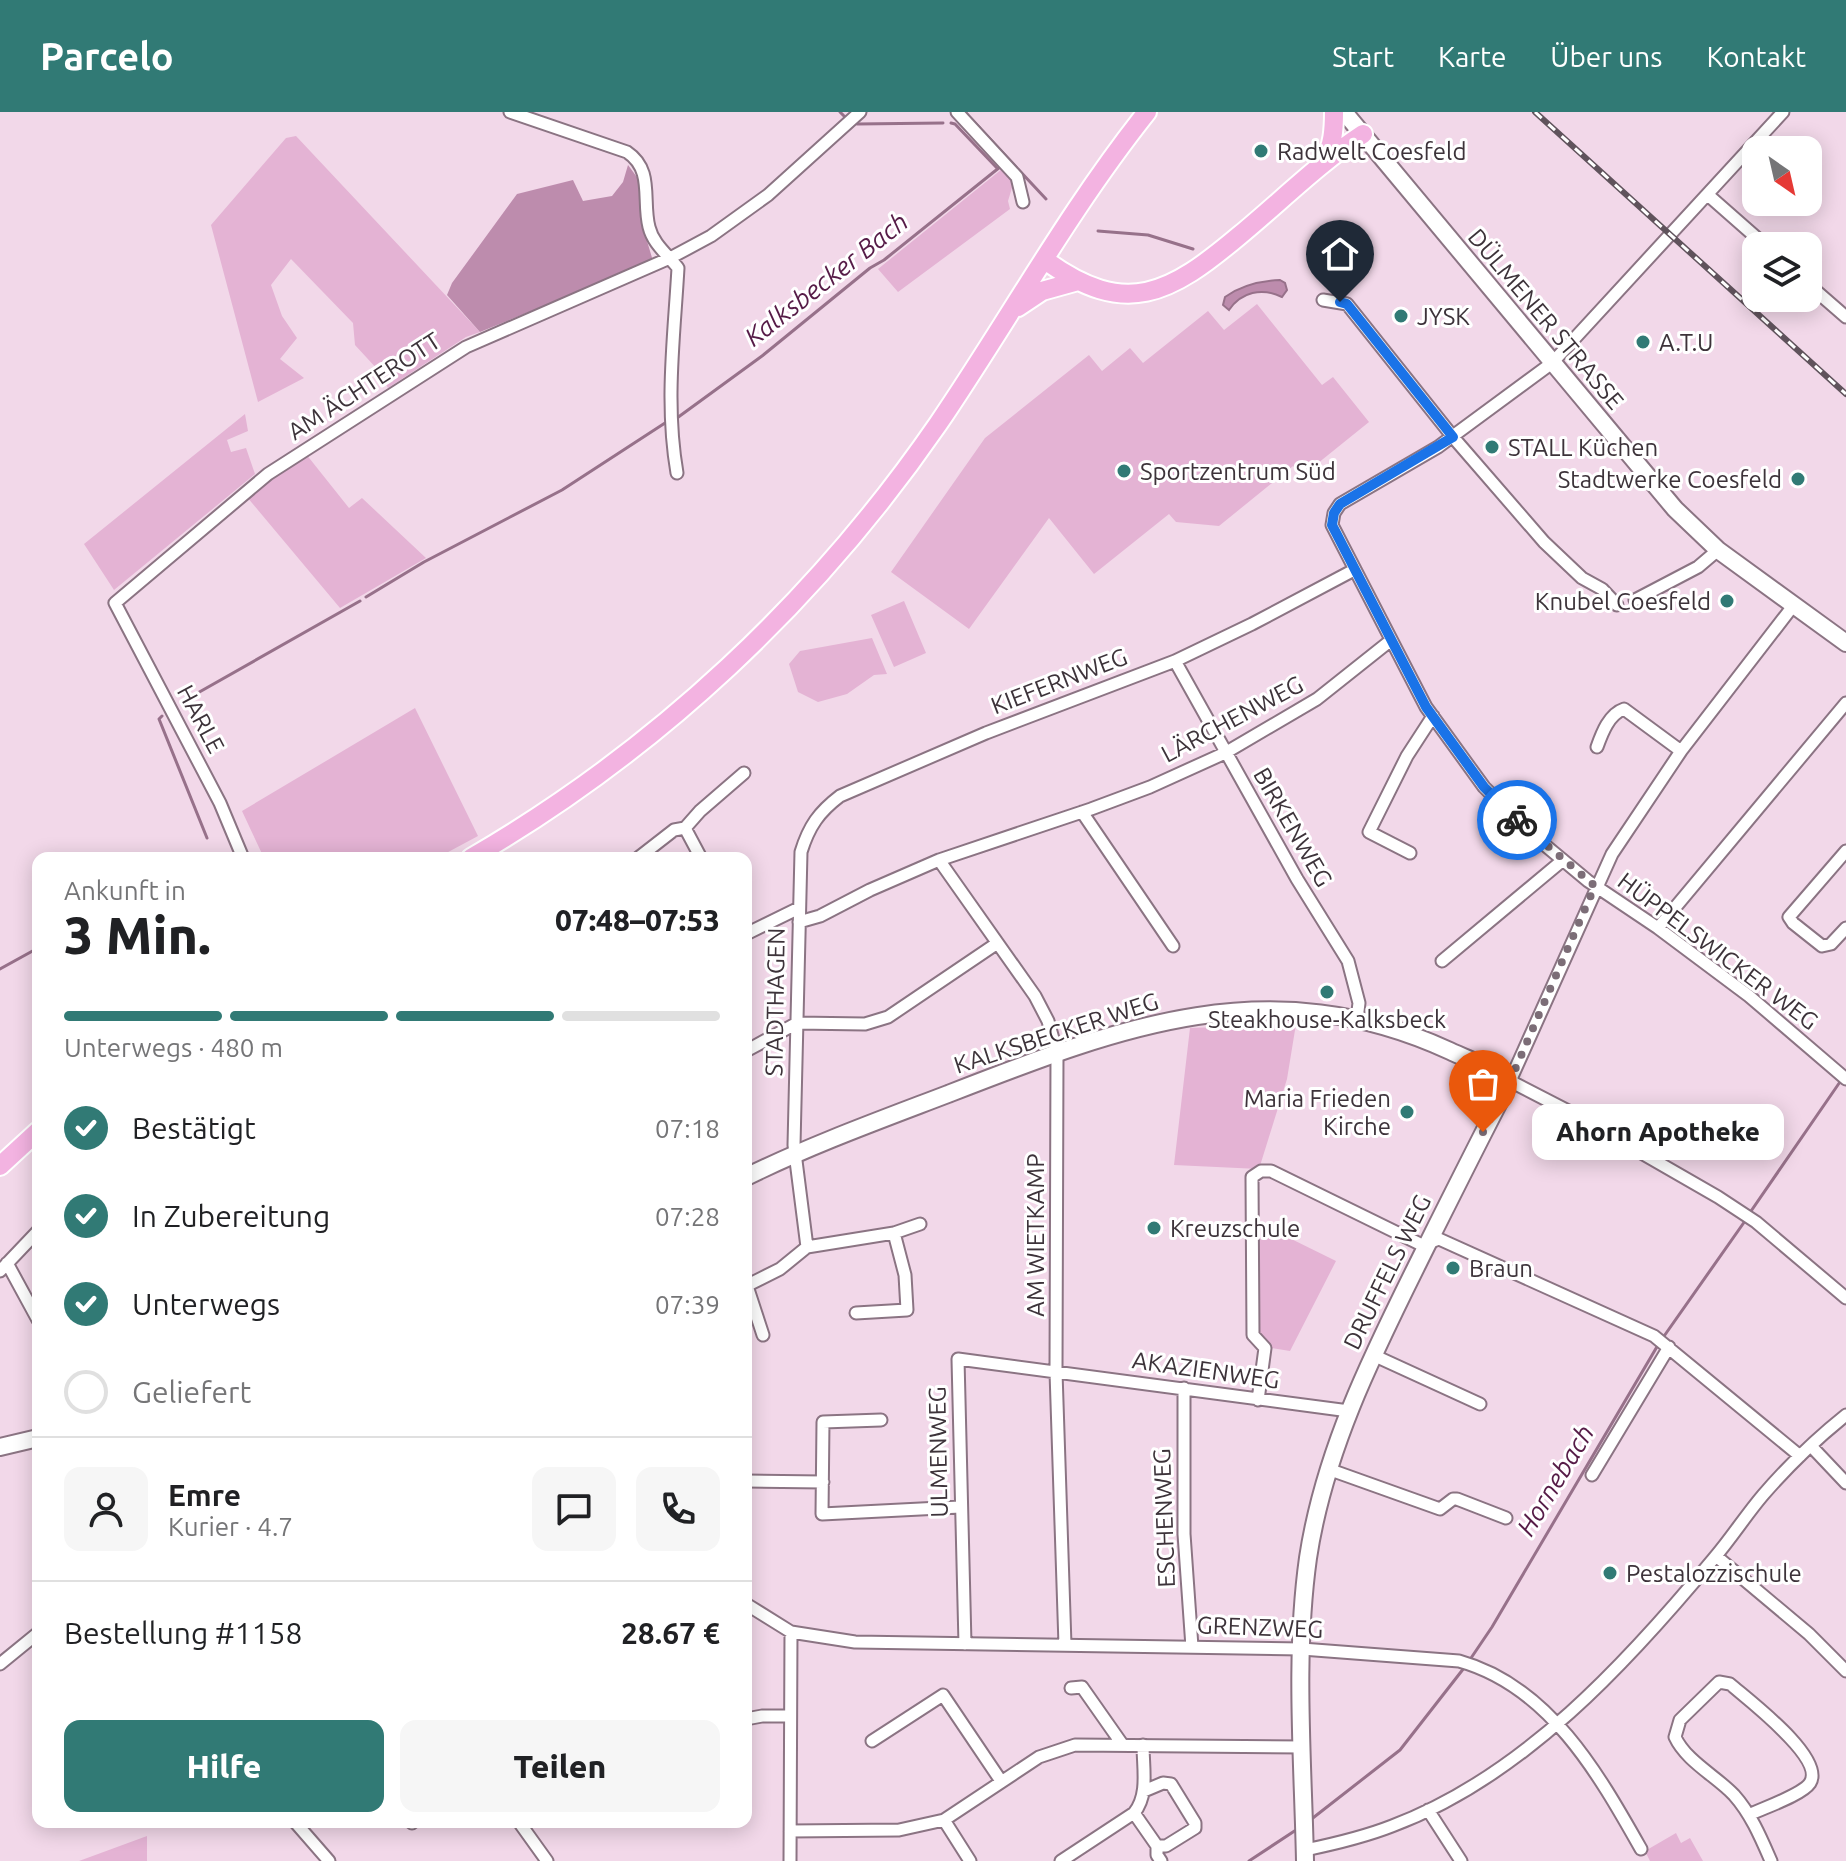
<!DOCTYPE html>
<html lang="de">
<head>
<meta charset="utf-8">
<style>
  :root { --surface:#fff; --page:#f6f6f6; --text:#202124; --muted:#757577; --line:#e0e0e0; --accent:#317a75 }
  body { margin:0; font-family:Ubuntu,sans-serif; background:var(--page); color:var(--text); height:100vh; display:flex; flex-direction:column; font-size:30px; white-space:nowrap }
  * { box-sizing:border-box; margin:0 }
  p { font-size:26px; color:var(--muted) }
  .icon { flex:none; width:44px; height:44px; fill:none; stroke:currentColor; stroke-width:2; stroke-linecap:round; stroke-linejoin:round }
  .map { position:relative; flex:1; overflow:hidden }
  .panel { position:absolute; left:32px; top:740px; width:720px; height:976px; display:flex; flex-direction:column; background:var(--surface); border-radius:16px; box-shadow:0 4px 20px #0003 }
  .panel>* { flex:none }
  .needle { width:52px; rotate:146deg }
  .fabs { position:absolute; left:1742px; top:24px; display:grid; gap:16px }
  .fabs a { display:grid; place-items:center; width:80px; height:80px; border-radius:16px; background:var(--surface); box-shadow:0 4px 20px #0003; font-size:40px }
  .pin { position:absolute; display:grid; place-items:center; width:68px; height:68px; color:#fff; margin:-82px -34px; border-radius:50% 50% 50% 0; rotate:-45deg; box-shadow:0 0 8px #0007 }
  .pin .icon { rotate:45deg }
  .courier { position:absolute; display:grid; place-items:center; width:80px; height:80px; margin:-40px; border:6px solid #1a73e8; border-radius:50%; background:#fff; color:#222; box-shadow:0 2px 10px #0007 }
  .bubble { position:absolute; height:56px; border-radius:16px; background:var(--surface); box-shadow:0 4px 20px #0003; font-size:26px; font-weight:800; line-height:56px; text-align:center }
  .summary em { font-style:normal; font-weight:800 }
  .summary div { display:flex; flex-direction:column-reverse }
  .summary { display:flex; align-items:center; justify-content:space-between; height:136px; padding:0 32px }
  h1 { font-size:52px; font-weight:800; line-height:60px }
  .bar { display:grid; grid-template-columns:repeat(4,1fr); gap:12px 8px; align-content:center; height:96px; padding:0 32px }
  .bar i { height:10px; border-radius:6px; background:var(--line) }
  .bar .on { background:var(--accent) }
  .bar p { grid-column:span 4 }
  .line { display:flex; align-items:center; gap:20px; padding:0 32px; border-top:2px solid var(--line) }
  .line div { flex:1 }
  .round { display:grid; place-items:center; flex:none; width:84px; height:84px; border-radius:16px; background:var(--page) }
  ol { padding:0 32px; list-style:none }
  li { display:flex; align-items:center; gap:24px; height:88px }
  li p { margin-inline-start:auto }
  li .icon { padding:8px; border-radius:50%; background:var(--accent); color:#fff; stroke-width:4 }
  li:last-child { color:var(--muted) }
  li i { width:44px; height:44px; border:4px solid var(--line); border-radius:50% }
  .action { display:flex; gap:16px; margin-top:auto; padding:16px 32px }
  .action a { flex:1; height:92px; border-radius:16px; background:var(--accent); color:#fff; font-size:32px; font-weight:800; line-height:92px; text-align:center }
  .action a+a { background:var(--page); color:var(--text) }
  header { display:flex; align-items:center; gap:48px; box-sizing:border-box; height:112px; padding:0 40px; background:var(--accent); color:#fff }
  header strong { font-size:38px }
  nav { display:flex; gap:44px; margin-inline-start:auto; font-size:28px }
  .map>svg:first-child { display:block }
  .green { fill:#e4b3d4 }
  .forest { fill:#bd8cad }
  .water { fill:#bd8cad; stroke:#97718a; stroke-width:2 }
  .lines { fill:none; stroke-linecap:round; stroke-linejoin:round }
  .stream { stroke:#97718a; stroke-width:3 }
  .street-casing { stroke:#8b7483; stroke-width:15 }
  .secondary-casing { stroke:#8b7483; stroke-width:20 }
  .primary-casing { stroke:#fff; stroke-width:22 }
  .street { stroke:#fff; stroke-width:11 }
  .secondary { stroke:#fff; stroke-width:16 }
  .primary { stroke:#f3b3e1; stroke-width:18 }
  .rail-casing { stroke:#60535c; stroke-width:6 }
  .rail { stroke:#fff; stroke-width:3; stroke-dasharray:9; stroke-linecap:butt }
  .done { stroke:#7c6d77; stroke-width:8; stroke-dasharray:0 14.4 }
  .route { stroke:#1a73e8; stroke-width:10 }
  .poi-dot { fill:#317a75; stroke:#fff; stroke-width:3 }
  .labels { text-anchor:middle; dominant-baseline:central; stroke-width:6; stroke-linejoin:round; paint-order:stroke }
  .poi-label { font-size:24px; fill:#3d333a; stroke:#fff; text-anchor:start }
  .street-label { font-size:24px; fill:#3d333a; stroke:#fff }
  .water-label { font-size:26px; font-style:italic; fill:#561b47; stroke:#fff }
</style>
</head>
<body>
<header>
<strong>Parcelo</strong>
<nav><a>Start</a><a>Karte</a><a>Über uns</a><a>Kontakt</a></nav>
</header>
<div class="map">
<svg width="1846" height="1749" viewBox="0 0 1846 1749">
  <rect width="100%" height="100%" fill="#f2d8e9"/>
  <path class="green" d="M296,24L480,220L466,225L388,276L378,258L355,233L353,211L291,147L271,173L282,204L297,226L280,247L304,266L258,290L211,113L286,26Z
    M1002,57L1014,69L1008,89L1010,97L898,180L878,157Z
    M1257,192L1322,273L1333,265L1369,310L1302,364L1293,354L1219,414L1176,410L1169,402L1094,462L1049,406L969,517L891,460L985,326L1089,243L1102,259L1130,236L1143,251L1208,199L1224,218Z
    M245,302L248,319L227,328L231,340L246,336L255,362L114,478L84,432Z
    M306,342L349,396L362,386L426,446L340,496L247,385Z
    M904,489L926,541L894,555L871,503Z
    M872,526L887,562L874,563L847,582L818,590L798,580L789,552L800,539Z
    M415,596L478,724L437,746H264L242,699Z
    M1296,912L1287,967L1259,1057L1174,1053L1190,916Z
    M1253,1108L1336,1149L1290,1239L1266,1235L1253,1223Z
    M1676,1721L1681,1731L1690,1726L1703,1749H1650L1645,1739Z
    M147,1724V1749H79Z"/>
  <path class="forest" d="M628,53L645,76L647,129L653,149L480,220L447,183L452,171L517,82L573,68L583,89L612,84L623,70Z"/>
  <path class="water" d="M1280,168L1285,171L1287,178L1282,185C1262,175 1241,180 1229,198L1223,193L1225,185C1242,173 1260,169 1280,168Z"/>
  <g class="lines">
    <path class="stream" d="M840,0L845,5
      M965,0L1017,56
      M951,11L955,12L996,55
      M857,12L943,11
      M1018,57L1046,87
      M1098,119L1148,123L1193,137
      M677,306L762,244L870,156L884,148L1000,55
      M366,485L424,450L562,378L665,311
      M187,587L360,489
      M162,604L159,607L207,726
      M185,746L187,745
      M0,857L38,836
      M1749,1102L1842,967
      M1662,1227L1745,1109
      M1469,1549L1492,1515L1658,1233
      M1309,1709L1400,1638L1464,1556
      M1249,1749L1296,1718"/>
    <g class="street-casing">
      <path id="street" d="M510,0L627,40C654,58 642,88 649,115C653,132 668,143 678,156C674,226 665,292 677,361
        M957,0L1017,65L1023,90
        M1783,0L1552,251L1438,335L1340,392L1334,401L1332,413L1426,595L1484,675L1528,719L1588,769L1658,816L1749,884L1846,967
        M1708,83L1766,134
        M1808,172L1846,205
        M1323,188L1347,192L1453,325L1544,430L1582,466L1602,477L1617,493
        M1635,488L1698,455L1718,438
        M1793,494L1681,639L1612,742L1510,969L1572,1001L1718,1085L1756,1110L1846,1186
        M1175,549L1297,767L1348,849L1359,891L1357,907
        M1597,635C1602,621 1609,602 1624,597L1681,639
        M1082,700L1173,834
        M685,716L700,699L744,661
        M1846,739L1789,805L1793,811L1822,834L1831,832L1846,816
        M1410,741L1369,720L1407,644L1433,604
        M243,746L220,691L115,491L268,362L466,235L670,146L711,124L768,83L860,0
        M638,746L674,718L685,716L701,746
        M939,748L1035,884L1048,909L1057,941L1056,1260L1065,1533
        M799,810L820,804L870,778L939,748L1091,697L1150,675L1225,641L1317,587L1390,529
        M1658,816L1846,591
        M746,822L799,796
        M1442,849L1563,748
        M746,939L797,911L865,912L888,905L996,832
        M807,1135L794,1033L801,740C809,714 819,700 840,684L986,621L1175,549L1252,512L1354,458
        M7,1151L38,1208
        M0,1159L38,1119
        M746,1174L780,1157L807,1135L894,1121L920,1112
        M747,1174L763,1223
        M856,1201L907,1198L905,1163L894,1121
        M1373,1243L1480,1292
        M1184,1276V1422L1192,1535
        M1258,1288L1265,1236L1253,1223L1252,1065L1261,1059H1271L1422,1133L1439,1127L1654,1224L1800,1344
        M881,1308L823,1310L822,1402L960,1395
        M1811,1334L1846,1371
        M1328,1357L1440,1397L1453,1387H1457L1506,1406
        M1592,1363L1669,1235
        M746,1369L823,1370
        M1716,1444L1809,1522L1846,1559
        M746,1492L791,1520L855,1530L1302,1537L1459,1549C1549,1574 1598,1661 1641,1737
        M965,1532L958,1247L1349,1299
        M0,1552L38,1521
        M1071,1576L1082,1575L1122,1632
        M746,1607L762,1604H789
        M872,1629L943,1583L1001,1669
        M1428,1698L1461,1749
        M1134,1701L1157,1734H1166L1195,1716V1711L1171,1672L1163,1671L1144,1679
        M1749,1703C1763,1696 1802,1683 1810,1671C1826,1646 1747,1587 1730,1572L1719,1570L1680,1608L1675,1625C1686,1649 1716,1664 1734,1683C1751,1702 1761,1726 1771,1749
        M944,1708L970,1749
        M295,1710L329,1749
        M412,1710V1711
        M519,1710L547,1749
        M790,1719L899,1718L944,1708L1039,1645L1075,1633L1303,1635
        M1157,1734V1743L1161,1749
        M1305,1738C1334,1732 1364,1725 1392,1714C1523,1665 1628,1550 1715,1445C1732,1425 1746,1403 1763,1383C1788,1354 1816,1327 1846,1303
        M790,1749L791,1520
        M1061,1749L1134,1701C1149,1683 1143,1656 1143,1633"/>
    </g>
    <g class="secondary-casing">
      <path id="secondary" d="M1344,0L1675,397L1718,438L1846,531
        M746,1065C811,1033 880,1008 948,982C1120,915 1270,856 1450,939C1469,948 1493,956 1510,969C1482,1023 1455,1077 1428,1131C1378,1232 1325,1333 1308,1446C1294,1546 1303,1649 1305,1749
        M0,1335L38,1326"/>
    </g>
    <g class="primary-casing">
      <path id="primary" d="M1324,49C1333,34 1334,17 1334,0
        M1045,148C1126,207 1170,182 1240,123C1280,90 1319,51 1363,22
        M1018,195L1042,179L1078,169
        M471,746C657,638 816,489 938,312C1008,209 1069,98 1147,0
        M0,1054L38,1019"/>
    </g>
    <use href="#street" class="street"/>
    <use href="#secondary" class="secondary"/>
    <use href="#primary" class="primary"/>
    <g class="rail-casing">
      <path id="rail" d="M1535,0L1846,282"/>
    </g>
    <use href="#rail" class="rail"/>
  </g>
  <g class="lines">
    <path class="done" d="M1483,1020L1510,969L1595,774L1517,708"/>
    <path class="route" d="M1340,190L1347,192L1453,325L1340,392L1334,401L1332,413L1426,595L1484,675L1517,708"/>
  </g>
  <g class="poi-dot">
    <circle cx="1261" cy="39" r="8"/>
    <circle cx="1401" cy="204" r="8"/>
    <circle cx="1643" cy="230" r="8"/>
    <circle cx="1492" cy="335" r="8"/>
    <circle cx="1124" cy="359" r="8"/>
    <circle cx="1798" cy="367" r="8"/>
    <circle cx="1727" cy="489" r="8"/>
    <circle cx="1327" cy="880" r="8"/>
    <circle cx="1407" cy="1000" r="8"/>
    <circle cx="1154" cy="1116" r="8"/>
    <circle cx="1453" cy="1156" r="8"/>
    <circle cx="1610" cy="1461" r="8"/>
  </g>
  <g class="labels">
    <g class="poi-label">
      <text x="1277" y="39">Radwelt Coesfeld</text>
      <text x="1417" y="204">JYSK</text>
      <text x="1659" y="230">A.T.U</text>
      <text x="1508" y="335">STALL Küchen</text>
      <text x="1140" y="359">Sportzentrum Süd</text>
      <text x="1782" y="367" text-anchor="end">Stadtwerke Coesfeld</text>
      <text x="1711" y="489" text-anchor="end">Knubel Coesfeld</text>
      <text x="1327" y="907" text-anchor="middle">Steakhouse-Kalksbeck</text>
      <text x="1391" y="986" text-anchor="end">Maria Frieden<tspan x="1391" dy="28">Kirche</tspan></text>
      <text x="1170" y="1116">Kreuzschule</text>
      <text x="1469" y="1156">Braun</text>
      <text x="1626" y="1461">Pestalozzischule</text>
    </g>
    <g class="street-label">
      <text transform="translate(1546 207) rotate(50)">DÜLMENER STRASSE</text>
      <text transform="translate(364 274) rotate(-33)">AM ÄCHTEROTT</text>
      <text transform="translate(1059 569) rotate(-21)">KIEFERNWEG</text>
      <text transform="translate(201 607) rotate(62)">HARLE</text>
      <text transform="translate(1232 607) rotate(-28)">LÄRCHENWEG</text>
      <text transform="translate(1293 715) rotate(60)">BIRKENWEG</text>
      <text transform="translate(1718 839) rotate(37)">HÜPPELSWICKER WEG</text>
      <text transform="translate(775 890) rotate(-89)">STADTHAGEN</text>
      <text transform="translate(1056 921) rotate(-18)">KALKSBECKER WEG</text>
      <text transform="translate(1035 1123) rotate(-90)">AM WIETKAMP</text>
      <text transform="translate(1387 1160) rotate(-64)">DRUFFELS WEG</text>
      <text transform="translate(1206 1258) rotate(8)">AKAZIENWEG</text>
      <text transform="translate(938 1340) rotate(-91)">ULMENWEG</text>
      <text transform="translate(1164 1406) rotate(-92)">ESCHENWEG</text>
      <text transform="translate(1260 1515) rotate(2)">GRENZWEG</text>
    </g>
    <g class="water-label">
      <text transform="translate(826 167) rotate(-38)">Kalksbecker Bach</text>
      <text transform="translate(1555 1368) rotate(-59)">Hornebach</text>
    </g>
  </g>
</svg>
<div class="fabs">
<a><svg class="needle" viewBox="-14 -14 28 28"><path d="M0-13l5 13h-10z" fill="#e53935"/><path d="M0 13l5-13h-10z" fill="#757577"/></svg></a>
<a><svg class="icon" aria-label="layers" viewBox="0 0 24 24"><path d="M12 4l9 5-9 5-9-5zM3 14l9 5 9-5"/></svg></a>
</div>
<div class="pin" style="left:1483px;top:1020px;background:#ea580c"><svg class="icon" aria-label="bag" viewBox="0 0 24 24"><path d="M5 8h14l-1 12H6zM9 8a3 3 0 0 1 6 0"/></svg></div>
<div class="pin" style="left:1340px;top:190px;background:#1f2937"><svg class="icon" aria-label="home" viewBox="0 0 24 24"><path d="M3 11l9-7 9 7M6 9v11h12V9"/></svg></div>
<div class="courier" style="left:1517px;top:708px"><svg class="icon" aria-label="bike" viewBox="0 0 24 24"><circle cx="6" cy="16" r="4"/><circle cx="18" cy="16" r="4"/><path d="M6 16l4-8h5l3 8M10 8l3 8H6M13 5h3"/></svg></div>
<div class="bubble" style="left:1532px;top:992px;width:252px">Ahorn Apotheke</div>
<section class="panel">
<div class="summary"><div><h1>3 Min.</h1><p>Ankunft in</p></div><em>07:48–07:53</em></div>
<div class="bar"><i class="on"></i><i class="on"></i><i class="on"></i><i></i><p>Unterwegs · 480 m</p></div>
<ol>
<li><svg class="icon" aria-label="check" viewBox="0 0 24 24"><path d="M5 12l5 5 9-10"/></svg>Bestätigt<p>07:18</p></li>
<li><svg class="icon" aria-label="check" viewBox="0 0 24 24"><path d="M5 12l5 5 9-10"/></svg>In Zubereitung<p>07:28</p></li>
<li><svg class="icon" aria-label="check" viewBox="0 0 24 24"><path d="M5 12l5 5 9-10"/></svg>Unterwegs<p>07:39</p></li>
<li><i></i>Geliefert</li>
</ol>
<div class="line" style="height:144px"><a class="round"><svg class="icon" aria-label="person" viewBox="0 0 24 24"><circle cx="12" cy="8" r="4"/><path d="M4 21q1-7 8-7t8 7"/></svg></a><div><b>Emre</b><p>Kurier · 4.7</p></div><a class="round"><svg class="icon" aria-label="chat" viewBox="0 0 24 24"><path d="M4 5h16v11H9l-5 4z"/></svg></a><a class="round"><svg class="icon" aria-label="phone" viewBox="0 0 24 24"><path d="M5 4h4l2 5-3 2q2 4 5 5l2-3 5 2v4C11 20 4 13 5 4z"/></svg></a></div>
<div class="line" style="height:104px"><div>Bestellung #1158</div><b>28.67 €</b></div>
<div class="action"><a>Hilfe</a><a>Teilen</a></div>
</section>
</div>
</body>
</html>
